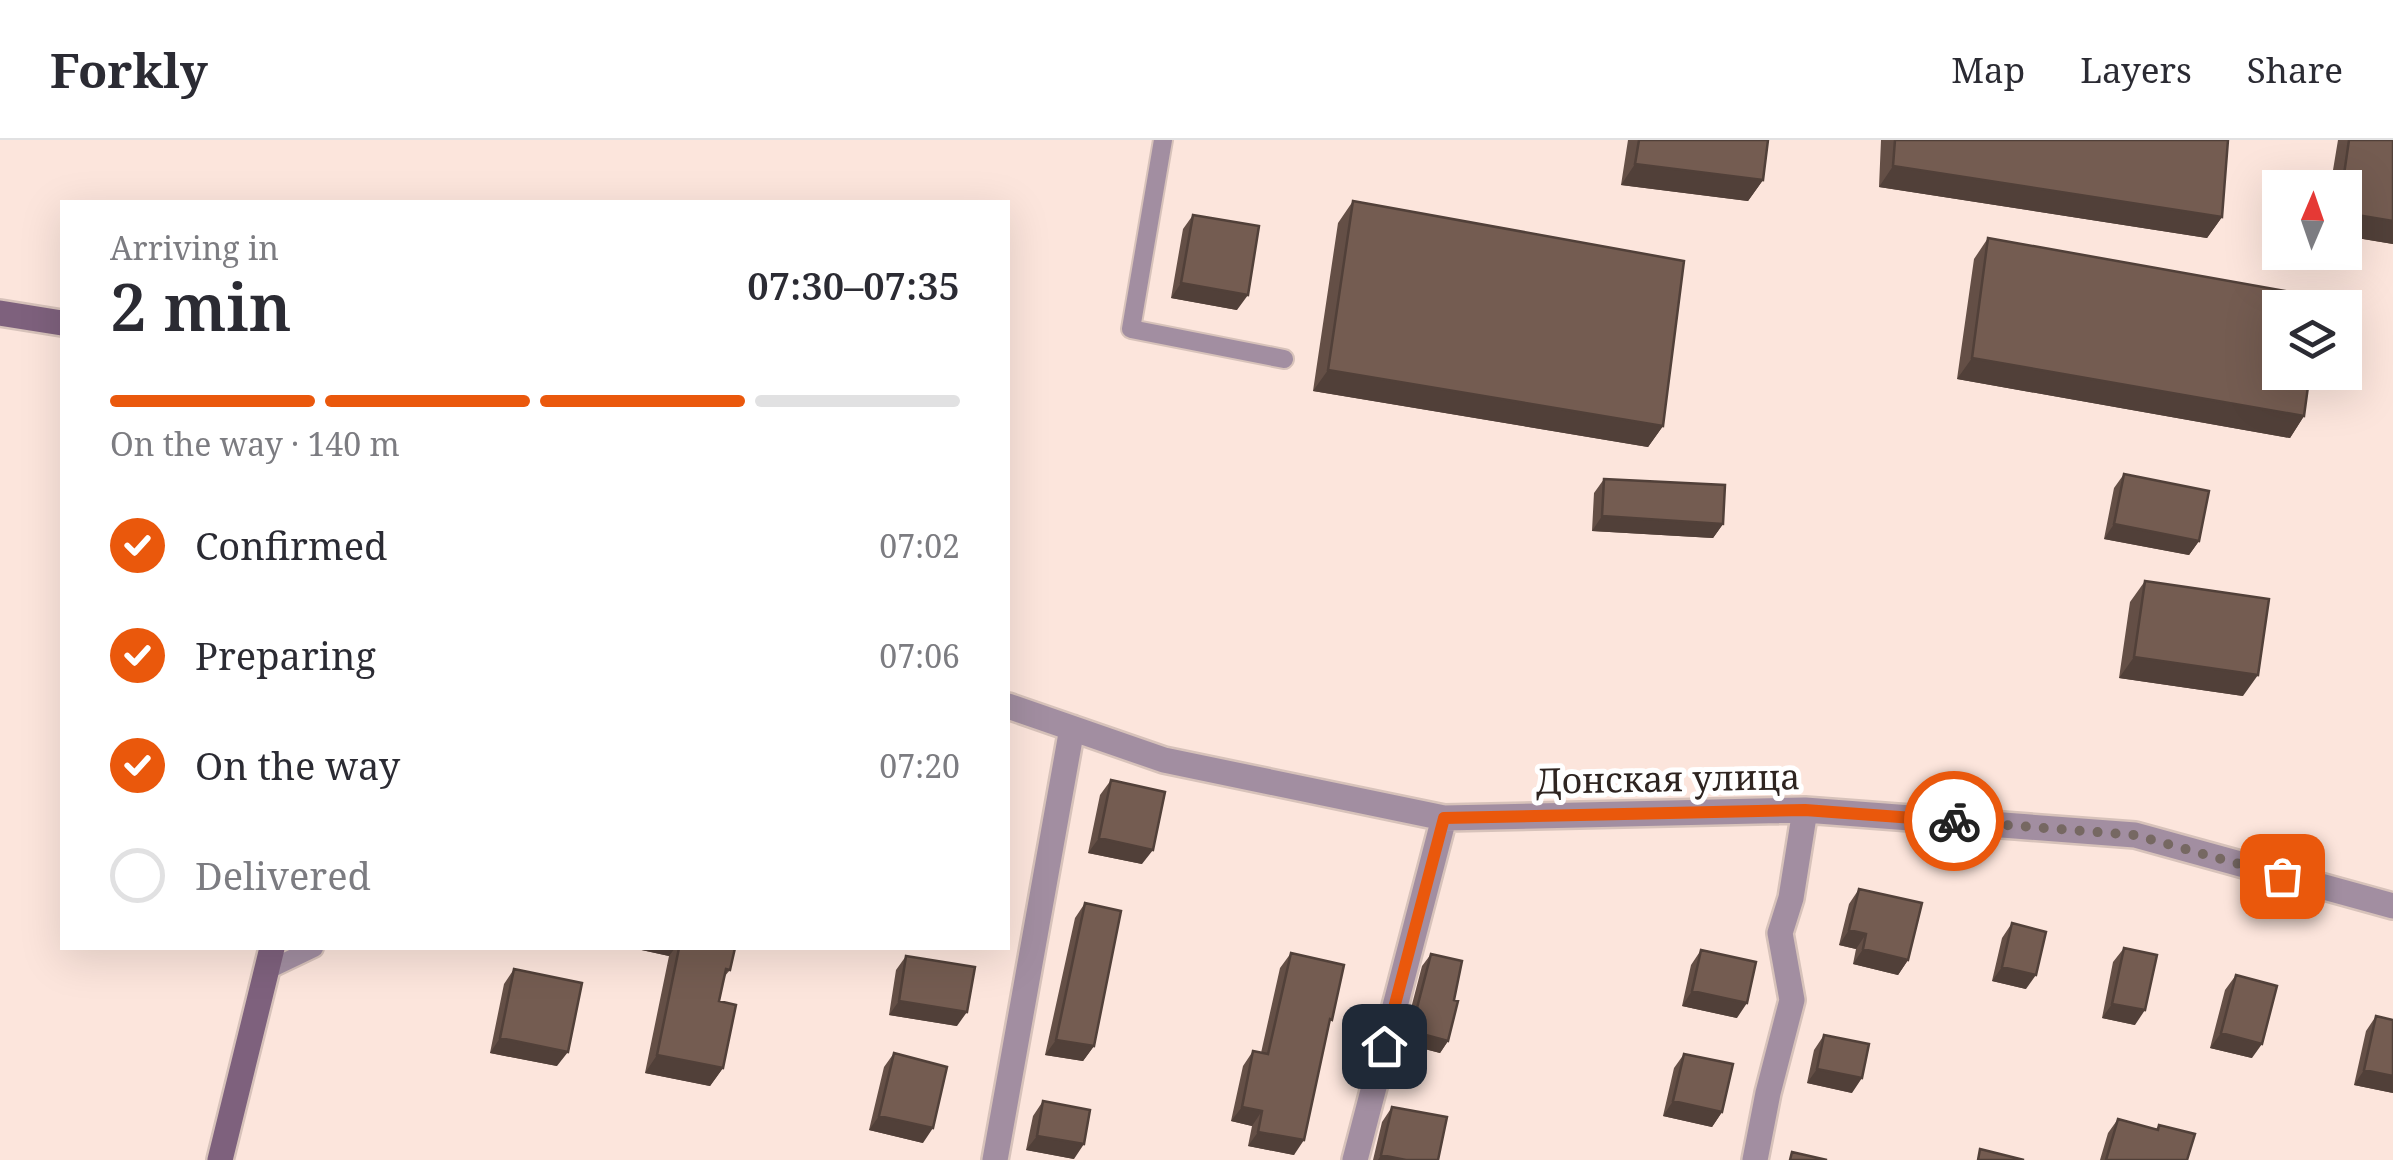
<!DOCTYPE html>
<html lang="en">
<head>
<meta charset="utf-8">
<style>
  :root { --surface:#fff; --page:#f2f2f3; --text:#2b2b33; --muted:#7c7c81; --line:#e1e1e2; --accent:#ea580c }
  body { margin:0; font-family:"Noto Serif",serif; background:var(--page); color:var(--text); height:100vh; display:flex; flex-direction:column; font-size:38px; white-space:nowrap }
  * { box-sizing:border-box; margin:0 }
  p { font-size:32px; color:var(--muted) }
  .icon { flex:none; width:55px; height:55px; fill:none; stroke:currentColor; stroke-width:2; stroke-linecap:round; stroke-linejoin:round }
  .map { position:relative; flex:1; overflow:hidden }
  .drawer { position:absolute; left:60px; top:60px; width:950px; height:750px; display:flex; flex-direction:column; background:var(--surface); border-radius:0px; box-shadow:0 10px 40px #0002 }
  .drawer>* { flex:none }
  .needle { width:65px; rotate:2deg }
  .tools { position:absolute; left:2262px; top:30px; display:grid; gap:20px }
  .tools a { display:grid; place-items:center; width:100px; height:100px; border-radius:0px; background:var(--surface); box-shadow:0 10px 40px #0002; font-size:50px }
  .pin { position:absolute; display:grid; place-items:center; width:85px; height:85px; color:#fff; margin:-42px; border-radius:20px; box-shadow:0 5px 15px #0006 }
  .courier { position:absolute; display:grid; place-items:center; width:100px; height:100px; margin:-50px; border:8px solid #ea580c; border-radius:50%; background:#fff; color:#222; box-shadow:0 2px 12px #0007 }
  .summary em { font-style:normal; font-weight:600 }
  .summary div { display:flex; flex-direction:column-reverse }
  .summary { display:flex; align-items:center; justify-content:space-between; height:170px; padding:0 50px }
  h1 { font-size:65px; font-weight:600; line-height:75px }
  .bar { display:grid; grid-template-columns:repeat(4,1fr); gap:15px 10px; align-content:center; height:120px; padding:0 50px }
  .bar i { height:12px; border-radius:8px; background:var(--line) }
  .bar .active { background:var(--accent) }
  .bar p { grid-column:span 4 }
  ol { padding:0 50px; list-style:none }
  li { display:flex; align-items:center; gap:30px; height:110px }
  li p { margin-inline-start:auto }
  li .icon { padding:10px; border-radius:50%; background:var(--accent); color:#fff; stroke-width:4 }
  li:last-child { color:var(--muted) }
  li i { width:55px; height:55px; border:5px solid var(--line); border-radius:50% }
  header { display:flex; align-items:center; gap:60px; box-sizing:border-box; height:140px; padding:0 50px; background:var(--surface); border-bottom:2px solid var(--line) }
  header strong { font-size:48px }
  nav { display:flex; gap:55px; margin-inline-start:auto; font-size:35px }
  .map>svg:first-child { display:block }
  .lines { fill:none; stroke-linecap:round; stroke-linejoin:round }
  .lane-casing { stroke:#d7c2ba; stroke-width:22 }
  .street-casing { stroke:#d7c2ba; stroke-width:30 }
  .secondary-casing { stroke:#d7c2ba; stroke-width:30 }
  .lane { stroke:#a28ea1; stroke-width:18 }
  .street { stroke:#a28ea1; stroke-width:25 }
  .secondary { stroke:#7e617d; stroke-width:25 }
  .wall { fill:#644f46 }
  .shaded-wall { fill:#514039 }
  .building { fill:#745c51; stroke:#514039; stroke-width:2.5 }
  .done { stroke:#766862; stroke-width:10; stroke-dasharray:0 18 }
  .route { stroke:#ea580c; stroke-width:12 }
  .labels { text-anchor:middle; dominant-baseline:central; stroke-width:10; stroke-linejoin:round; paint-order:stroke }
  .street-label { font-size:35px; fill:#2e2420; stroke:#fff }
</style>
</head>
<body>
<header>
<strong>Forkly</strong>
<nav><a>Map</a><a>Layers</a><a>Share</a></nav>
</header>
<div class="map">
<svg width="2393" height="1020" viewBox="0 0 2393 1020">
  <rect width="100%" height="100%" fill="#fce5dc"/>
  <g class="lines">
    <g class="lane-casing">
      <path id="lane" d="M1163,0L1131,189L1284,219
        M266,831L314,808"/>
    </g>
    <g class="street-casing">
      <path id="street" d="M1008,566L1164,620L1444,678L1805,670L2135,695L2393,766
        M995,1020L1072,588
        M1355,1020L1444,678
        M1755,1020L1768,953L1792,860L1780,793L1791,758L1805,670"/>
    </g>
    <g class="secondary-casing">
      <path id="secondary" d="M0,173L62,183
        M220,1020L272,808"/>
    </g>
    <use href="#lane" class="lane"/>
    <use href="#street" class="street"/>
    <use href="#secondary" class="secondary"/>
  </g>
  <path class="wall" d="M1628,0H1768L1763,40L1748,61L1621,45Z
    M1881,0H2228L2222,77L2207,98L1879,47Z
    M2338,0H2393V104L2345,96V48H2330Z
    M1353,61L1663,286L1648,307L1313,251L1338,83Z
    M1193,75L1237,170L1171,158L1183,89Z
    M1988,98L2304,276L2290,298L1957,239L1974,119Z
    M2124,334L2199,401L2189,415L2104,399L2114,348Z
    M1604,339L1723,384L1713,398L1592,391L1594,353Z
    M2145,441L2243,556L2119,538L2130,462Z
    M1111,640L1142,724L1088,713L1100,655Z
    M1859,749L1908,820L1898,835L1853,824L1856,809L1839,805L1849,764Z
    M1085,763L1094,906L1083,921L1045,915L1075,778Z
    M2012,783L2026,849L1992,841L2002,798Z
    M637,808H735L730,830L724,837L719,861L723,928L710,946L645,933L669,816L637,809Z
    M2124,808L2135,885L2102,878L2113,822Z
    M1701,810L1737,878L1682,866L1691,825Z
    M1291,813L1329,884L1294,1015L1248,1006L1252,986L1231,981L1243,926L1253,911L1261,913L1280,828Z
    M1431,814L1454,860L1448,901L1440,913L1402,903L1422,826Z
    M906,816L957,886L889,875L896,830Z
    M514,829L557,926L490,913L504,844Z
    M2236,835L2252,918L2210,908L2225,850Z
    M2376,876L2393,880V953L2354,945L2366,891Z
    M1824,895L1852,953L1807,943L1814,910Z
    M894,913L923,1003L869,990L884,927Z
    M1684,914L1722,972L1712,987L1663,976L1674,928Z
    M1043,961L1074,1019L1026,1010L1033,976Z
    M1392,967L1438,1020H1373L1382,982Z
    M2118,979L2156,989L2159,985L2187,1020H2100L2108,993Z"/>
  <path class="shaded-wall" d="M1635,24L1763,40L1748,61L1621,45Z
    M1893,26L2222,77L2207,98L1879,47Z
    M2345,73L2393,81V104L2345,96Z
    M1181,143L1248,155L1237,170L1171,158Z
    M1972,218L2304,276L2290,298L1957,239Z
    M1328,230L1663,286L1648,307L1313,251Z
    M1602,376L1723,384L1713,398L1592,391Z
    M2114,384L2199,401L2189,415L2104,399Z
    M2134,517L2258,535L2243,556L2119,538Z
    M1099,698L1153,710L1142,724L1088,713Z
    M1849,790L1866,794L1856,809L1839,805Z
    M638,808H675L669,816L637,809Z
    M1863,809L1908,820L1898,835L1853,824Z
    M2002,827L2036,835L2026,849L1992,841Z
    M1692,851L1747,863L1737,878L1682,866Z
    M899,861L967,872L957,886L889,875Z
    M2112,864L2145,870L2135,885L2102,878Z
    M1411,891L1448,901L1440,913L1402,903Z
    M2221,893L2262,904L2252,918L2210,908Z
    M500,898L568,912L557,926L490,913Z
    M1056,900L1094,906L1083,921L1045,915Z
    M657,915L723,928L710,946L645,933Z
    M1817,929L1862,938L1852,953L1807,943Z
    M2364,930L2393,936V953L2354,945Z
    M1673,961L1722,972L1712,987L1663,976Z
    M1242,967L1262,971L1252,986L1231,981Z
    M879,976L933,988L923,1003L869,990Z
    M1258,992L1304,1000L1294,1015L1248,1006Z
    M1037,996L1084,1004L1074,1019L1026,1010Z
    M1381,1015L1406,1020H1378Z"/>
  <path class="building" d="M1639,0H1768L1763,40L1635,24Z
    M1895,0H2228L2222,77L1893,26Z
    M2349,0H2393V81L2345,73V48H2342Z
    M1353,61L1684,121L1663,286L1328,230Z
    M1193,75L1259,86L1248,155L1181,143Z
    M1988,98L2319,157L2318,168H2280V232H2310L2304,276L1972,218Z
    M2124,334L2209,351L2199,401L2114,384Z
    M1604,339L1725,345L1723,384L1602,376Z
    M2145,441L2269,459L2258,535L2134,517Z
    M1111,640L1165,652L1153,710L1099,698Z
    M1859,749L1922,763L1908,820L1863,809L1866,794L1849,790Z
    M1085,763L1121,771L1094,906L1056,900Z
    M2012,783L2046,792L2036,835L2002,827Z
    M679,808H735L730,830L726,829L719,861L736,865L723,928L657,915Z
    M2124,808L2157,815L2145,870L2112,864Z
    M1701,810L1756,822L1747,863L1692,851Z
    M1291,813L1344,825L1332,880L1330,879L1304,1000L1258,992L1262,971L1242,967L1253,911L1268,914Z
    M1431,814L1462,821L1454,860L1458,861L1448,901L1411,891Z
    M906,816L975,827L967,872L899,861Z
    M514,829L582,843L568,912L500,898Z
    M2236,835L2277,846L2262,904L2221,893Z
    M2376,876L2393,880V936L2364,930Z
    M1824,895L1869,904L1862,938L1817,929Z
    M894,913L947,927L933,988L879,976Z
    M1684,914L1733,924L1722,972L1673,961Z
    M1043,961L1090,970L1084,1004L1037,996Z
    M1392,967L1447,977L1438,1020H1406L1381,1015Z
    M2118,979L2158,990L2159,985L2195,994L2187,1020H2106Z
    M1980,1009L2024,1020H1978Z
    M1792,1012L1827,1020H1790Z"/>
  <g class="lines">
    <path class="done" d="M1954,681L2135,695L2282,736"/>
    <path class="route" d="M1384,906L1444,678L1805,670L1954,681"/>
  </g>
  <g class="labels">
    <g class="street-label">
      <text transform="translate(1668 638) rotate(-1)">Донская улица</text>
    </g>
  </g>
</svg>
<div class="tools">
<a><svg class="needle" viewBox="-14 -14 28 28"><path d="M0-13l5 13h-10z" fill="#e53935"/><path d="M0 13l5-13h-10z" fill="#7c7c81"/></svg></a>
<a><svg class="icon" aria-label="layers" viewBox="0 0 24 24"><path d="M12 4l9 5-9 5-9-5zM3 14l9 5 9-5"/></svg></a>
</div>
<div class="pin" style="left:2282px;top:736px;background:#ea580c"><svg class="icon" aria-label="bag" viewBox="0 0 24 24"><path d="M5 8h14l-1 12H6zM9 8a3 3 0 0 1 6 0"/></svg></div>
<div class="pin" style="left:1384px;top:906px;background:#1f2937"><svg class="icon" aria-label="home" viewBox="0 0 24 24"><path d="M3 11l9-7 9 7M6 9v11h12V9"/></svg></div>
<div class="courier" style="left:1954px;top:681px"><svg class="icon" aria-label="bike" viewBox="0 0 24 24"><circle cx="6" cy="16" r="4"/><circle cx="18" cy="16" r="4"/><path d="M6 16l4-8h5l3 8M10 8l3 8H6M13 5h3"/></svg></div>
<section class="drawer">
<div class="summary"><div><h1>2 min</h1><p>Arriving in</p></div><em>07:30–07:35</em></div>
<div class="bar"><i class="active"></i><i class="active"></i><i class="active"></i><i></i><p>On the way · 140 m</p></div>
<ol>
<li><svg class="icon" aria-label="check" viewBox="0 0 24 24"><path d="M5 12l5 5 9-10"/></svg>Confirmed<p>07:02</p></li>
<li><svg class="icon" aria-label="check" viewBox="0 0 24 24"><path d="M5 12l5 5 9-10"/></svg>Preparing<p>07:06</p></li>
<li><svg class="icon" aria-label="check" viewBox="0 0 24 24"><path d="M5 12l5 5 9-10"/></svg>On the way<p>07:20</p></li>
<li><i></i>Delivered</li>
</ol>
</section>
</div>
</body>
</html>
